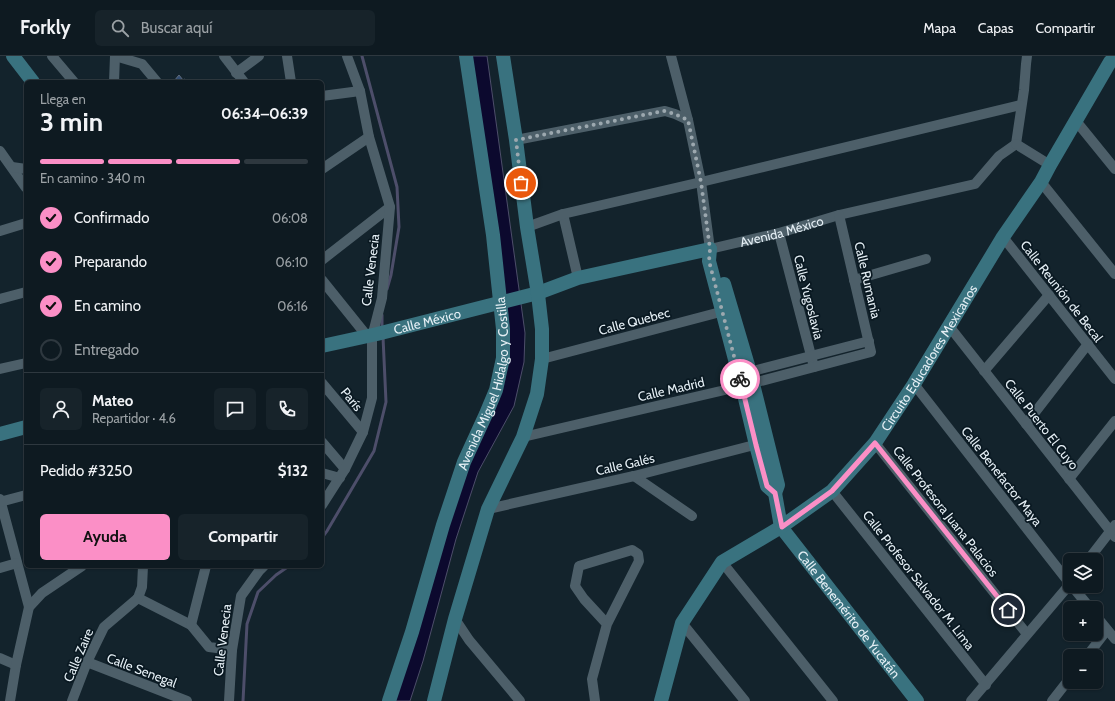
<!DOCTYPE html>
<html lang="es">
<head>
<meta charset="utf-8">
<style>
  :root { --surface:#0e1a21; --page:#17232a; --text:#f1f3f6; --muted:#9ba1a5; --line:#2e383f; --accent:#fb8fc6 }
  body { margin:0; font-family:Cabin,sans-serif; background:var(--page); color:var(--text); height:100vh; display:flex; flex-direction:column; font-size:15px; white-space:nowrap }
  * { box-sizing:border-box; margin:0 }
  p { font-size:13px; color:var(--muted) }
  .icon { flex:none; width:22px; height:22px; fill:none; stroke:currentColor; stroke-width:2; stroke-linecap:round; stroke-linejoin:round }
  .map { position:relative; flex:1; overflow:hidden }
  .sheet { position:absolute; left:24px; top:24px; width:300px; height:488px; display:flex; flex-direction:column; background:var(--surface); border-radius:6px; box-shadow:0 1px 3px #0004,0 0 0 1px var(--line) }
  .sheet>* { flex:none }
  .buttons { position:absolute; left:1063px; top:497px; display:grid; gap:8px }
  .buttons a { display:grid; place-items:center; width:40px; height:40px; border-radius:6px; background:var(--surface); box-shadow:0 1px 3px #0004,0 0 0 1px var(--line); font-size:20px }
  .pin { position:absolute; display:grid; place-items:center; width:34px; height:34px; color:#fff; margin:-17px; border:2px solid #fff; border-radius:50%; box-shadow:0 1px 4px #0007 }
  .courier { position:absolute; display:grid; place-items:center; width:40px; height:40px; margin:-20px; border:3px solid #fb8fc6; border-radius:50%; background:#fff; color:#222; box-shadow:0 1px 5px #0007 }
  .headline em { font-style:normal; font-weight:800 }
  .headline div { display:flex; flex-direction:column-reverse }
  .headline { display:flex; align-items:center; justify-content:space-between; height:68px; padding:0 16px }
  h1 { font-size:26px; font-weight:800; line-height:30px }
  .bar { display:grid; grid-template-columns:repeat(4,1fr); gap:6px 4px; align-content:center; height:48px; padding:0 16px }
  .bar i { height:5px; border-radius:3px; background:var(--line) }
  .bar .on { background:var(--accent) }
  .bar p { grid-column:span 4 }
  .line { display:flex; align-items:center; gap:10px; padding:0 16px; border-top:1px solid var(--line) }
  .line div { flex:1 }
  .round { display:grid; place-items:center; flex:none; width:42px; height:42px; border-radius:6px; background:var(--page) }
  ol { padding:0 16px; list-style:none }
  li { display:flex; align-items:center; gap:12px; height:44px }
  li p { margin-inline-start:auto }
  li .icon { padding:4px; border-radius:50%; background:var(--accent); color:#111; stroke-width:4 }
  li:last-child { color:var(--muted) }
  li i { width:22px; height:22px; border:2px solid var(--line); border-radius:50% }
  .button { display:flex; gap:8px; margin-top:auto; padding:8px 16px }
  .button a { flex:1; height:46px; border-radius:6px; background:var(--accent); color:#111; font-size:16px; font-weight:800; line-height:46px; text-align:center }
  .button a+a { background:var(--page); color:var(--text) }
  header { display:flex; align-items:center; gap:24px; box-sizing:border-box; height:56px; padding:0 20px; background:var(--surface); border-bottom:1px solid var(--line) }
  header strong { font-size:19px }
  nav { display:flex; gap:22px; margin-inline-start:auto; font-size:14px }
  .search { width:280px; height:36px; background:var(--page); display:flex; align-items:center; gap:10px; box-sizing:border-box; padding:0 14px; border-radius:6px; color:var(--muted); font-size:15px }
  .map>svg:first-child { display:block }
  .water { fill:#0c092e; stroke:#4d4e6a }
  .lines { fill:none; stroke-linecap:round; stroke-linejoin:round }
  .stream { stroke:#4d4e6a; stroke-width:3 }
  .building { fill:#324e74; stroke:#616c7b }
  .street { stroke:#4d5f69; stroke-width:10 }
  .secondary { stroke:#39727f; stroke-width:14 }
  .done { stroke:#9ca8af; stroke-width:4; stroke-dasharray:0 7.2 }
  .route { stroke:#fb8fc6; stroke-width:5 }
  .labels { text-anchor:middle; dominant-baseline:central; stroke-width:3.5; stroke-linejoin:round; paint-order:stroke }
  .street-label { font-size:13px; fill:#e5eff5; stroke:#0a1922 }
</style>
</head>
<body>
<header>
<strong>Forkly</strong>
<div class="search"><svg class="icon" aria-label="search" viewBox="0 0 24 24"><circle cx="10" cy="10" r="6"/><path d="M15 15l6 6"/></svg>Buscar aquí</div>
<nav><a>Mapa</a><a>Capas</a><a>Compartir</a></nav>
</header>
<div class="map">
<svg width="1115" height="645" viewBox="0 0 1115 645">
  <rect width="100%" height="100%" fill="#13232c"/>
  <path class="water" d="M471,0H487L525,277L524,306L514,350L478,416L456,483L423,605L410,645H393L447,465L502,322Z"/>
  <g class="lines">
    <path class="stream" d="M362,0L397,131L399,171L391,219L387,233
      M382,259V272
      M322,482L327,475L374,395L386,346L383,281
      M243,645L247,568L258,536L276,519L289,510"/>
  </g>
  <path class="building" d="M179,19L183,24L185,23L186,26H175L174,25Z"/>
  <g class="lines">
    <g class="street">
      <path d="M52,0L74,26"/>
      <path d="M115,0L142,8L157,26"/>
      <path d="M224,0L244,26"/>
      <path d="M287,0L291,26"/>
      <path id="s1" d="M671,0L688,64L701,126L710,193L779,177L839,159L975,128L999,100L1016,88"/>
      <path d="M236,17L259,0"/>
      <path d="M114,26L115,0"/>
      <path d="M322,40L360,35"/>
      <path d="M1076,65L1115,113"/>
      <path d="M516,84L665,55L675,58L688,64"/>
      <path d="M1016,88L1024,34L1026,8L1027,0"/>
      <path d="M1016,88L1050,109"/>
      <path d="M0,95L26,132"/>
      <path d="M12,111L26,113"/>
      <path d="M322,113L369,81"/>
      <path d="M1041,126L1115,218"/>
      <path d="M563,158L578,222"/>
      <path d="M527,171L563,158L701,126L1021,49"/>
      <path d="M0,175L26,167"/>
      <path d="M779,177L814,311"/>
      <path d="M1003,181L1115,323"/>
      <path d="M322,204L390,151"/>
      <path d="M322,224L367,280"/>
      <path d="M854,224L926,203"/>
      <path d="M0,243L26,236"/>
      <path d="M949,270L1115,481"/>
      <path d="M542,303L728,254"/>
      <path d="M0,313L26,307"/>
      <path d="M984,315L1049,239"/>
      <path d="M745,318L749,316L869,285"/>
      <path d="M322,327L363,376"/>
      <path d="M914,328L1070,528"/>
      <path d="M1026,368L1088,288"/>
      <path d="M523,381L742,330L871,296L839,159"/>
      <path d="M322,386L345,413"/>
      <path d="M875,387L1027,578"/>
      <path d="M322,417L340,422"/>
      <path d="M634,420L692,460"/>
      <path d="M1069,423L1115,365"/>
      <path d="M832,435L986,629"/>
      <path d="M0,443L29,551"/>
      <path d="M0,446L26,439"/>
      <path d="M322,449L345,413L363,376L372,342V281L382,242L390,151L369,81L360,35L347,0"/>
      <path d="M488,453L634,420L762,387"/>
      <path d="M1088,504L1115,469"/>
      <path d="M722,506L833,645"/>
      <path d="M0,512L17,507"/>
      <path d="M1072,530L1090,552"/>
      <path d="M138,542L191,569L209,591L232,594"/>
      <path d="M138,542L142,531L143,510"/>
      <path d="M1096,560L1115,583"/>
      <path d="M455,563L469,584L520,645"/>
      <path d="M682,567L745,645"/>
      <path d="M191,569L206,510"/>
      <path d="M1087,600L1107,574"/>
      <path d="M0,602L16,609"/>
      <path d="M87,606L187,645"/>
      <path d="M10,645L16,609L29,551L42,537L82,510"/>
      <path d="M72,645L87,606L104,571L138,542"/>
      <path d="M229,645L232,594L241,540L259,515L264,510"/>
      <path d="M595,645L592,623L607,568L639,505L638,498L632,494L579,510L575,530L584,543L607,568"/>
      <path d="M971,645L1070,528"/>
      <path d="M1052,645L1070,622"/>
    </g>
    <g class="secondary">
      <path d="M13,0L33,26"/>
      <path id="s2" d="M710,193L709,205L742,330L756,389L767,430L775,437L781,471L917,645"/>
      <path d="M724,228L750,316L778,429L775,437"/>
      <path id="s3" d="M322,290L377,278L538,237L578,222L710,193"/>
      <path d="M0,378L26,371"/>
      <path id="s4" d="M389,645L412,576L443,469L464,406L486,358L496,334L503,302V273L493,179L466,0"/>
      <path d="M434,645L455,563L488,453L523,381L537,338L542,303V273L538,238L527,171L516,84L503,0"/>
      <path id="s5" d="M661,645L682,567L722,506L781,471L832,435L875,387L914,328L1003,181L1041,126L1050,109L1110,6L1115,1"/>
    </g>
  </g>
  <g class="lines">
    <path class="done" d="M521,127L516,84L664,55L675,58L688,64L701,126L710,193L709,205L740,323"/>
    <path class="route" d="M740,323L756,389L767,430L775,437L782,471L832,435L875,387L1008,554"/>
  </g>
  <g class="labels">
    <g class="street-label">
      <text stroke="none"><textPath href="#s1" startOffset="271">Avenida México</textPath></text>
      <text transform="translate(370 214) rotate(-83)">Calle Venecia</text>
      <text transform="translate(868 224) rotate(77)">Calle Rumania</text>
      <text transform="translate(1062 235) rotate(52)">Calle Reunión de Becal</text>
      <text transform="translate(809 241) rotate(76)">Calle Yugoslavia</text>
      <text stroke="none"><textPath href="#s3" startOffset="108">Calle México</textPath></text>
      <text transform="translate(634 265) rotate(-15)">Calle Quebec</text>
      <text stroke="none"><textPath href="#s5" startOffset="450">Circuito Educadores Mexicanos</textPath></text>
      <text stroke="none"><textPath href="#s4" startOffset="333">Avenida Miguel Hidalgo y Costilla</textPath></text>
      <text transform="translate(671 333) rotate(-13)">Calle Madrid</text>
      <text transform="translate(352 343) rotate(51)">París</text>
      <text transform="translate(1042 368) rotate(52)">Calle Puerto El Cuyo</text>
      <text transform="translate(625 408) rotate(-13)">Calle Galés</text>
      <text transform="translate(1002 420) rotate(52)">Calle Benefactor Maya</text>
      <text transform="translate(946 455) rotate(52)">Calle Profesora Juana Palacios</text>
      <text transform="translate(919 524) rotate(52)">Calle Profesor Salvador M. Lima</text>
      <text stroke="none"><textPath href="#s2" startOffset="400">Calle Benemérito de Yucatán</textPath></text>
      <text transform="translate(222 584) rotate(-83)">Calle Venecia</text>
      <text transform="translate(78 599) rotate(-67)">Calle Zaire</text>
      <text transform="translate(142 614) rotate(21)">Calle Senegal</text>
    </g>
  </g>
</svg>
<div class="buttons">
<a><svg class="icon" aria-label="layers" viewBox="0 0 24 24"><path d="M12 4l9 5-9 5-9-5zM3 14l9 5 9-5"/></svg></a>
<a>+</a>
<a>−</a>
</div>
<div class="pin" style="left:521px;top:127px;background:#ea580c"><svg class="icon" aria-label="bag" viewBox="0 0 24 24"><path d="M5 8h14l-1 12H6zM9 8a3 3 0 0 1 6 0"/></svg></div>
<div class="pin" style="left:1008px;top:554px;background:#1f2937"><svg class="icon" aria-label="home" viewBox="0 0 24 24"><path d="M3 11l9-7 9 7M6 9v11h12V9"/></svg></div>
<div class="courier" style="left:740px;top:323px"><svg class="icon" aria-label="bike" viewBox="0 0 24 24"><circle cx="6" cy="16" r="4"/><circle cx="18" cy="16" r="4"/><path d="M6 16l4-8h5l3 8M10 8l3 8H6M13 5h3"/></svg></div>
<section class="sheet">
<div class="headline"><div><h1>3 min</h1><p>Llega en</p></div><em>06:34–06:39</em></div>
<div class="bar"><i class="on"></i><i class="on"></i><i class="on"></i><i></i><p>En camino · 340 m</p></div>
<ol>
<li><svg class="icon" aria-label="check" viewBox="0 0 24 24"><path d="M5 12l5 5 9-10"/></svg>Confirmado<p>06:08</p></li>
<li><svg class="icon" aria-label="check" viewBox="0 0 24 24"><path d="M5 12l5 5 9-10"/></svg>Preparando<p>06:10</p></li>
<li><svg class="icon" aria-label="check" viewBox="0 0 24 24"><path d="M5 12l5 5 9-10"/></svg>En camino<p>06:16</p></li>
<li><i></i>Entregado</li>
</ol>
<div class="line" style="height:72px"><a class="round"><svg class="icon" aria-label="person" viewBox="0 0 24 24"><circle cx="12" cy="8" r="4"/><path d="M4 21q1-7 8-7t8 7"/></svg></a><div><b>Mateo</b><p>Repartidor · 4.6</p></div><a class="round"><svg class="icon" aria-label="chat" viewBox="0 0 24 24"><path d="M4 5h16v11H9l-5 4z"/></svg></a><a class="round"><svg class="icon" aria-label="phone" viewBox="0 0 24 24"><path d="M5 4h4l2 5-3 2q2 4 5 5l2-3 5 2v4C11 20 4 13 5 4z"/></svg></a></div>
<div class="line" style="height:52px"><div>Pedido #3250</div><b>$132</b></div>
<div class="button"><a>Ayuda</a><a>Compartir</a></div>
</section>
</div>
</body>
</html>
